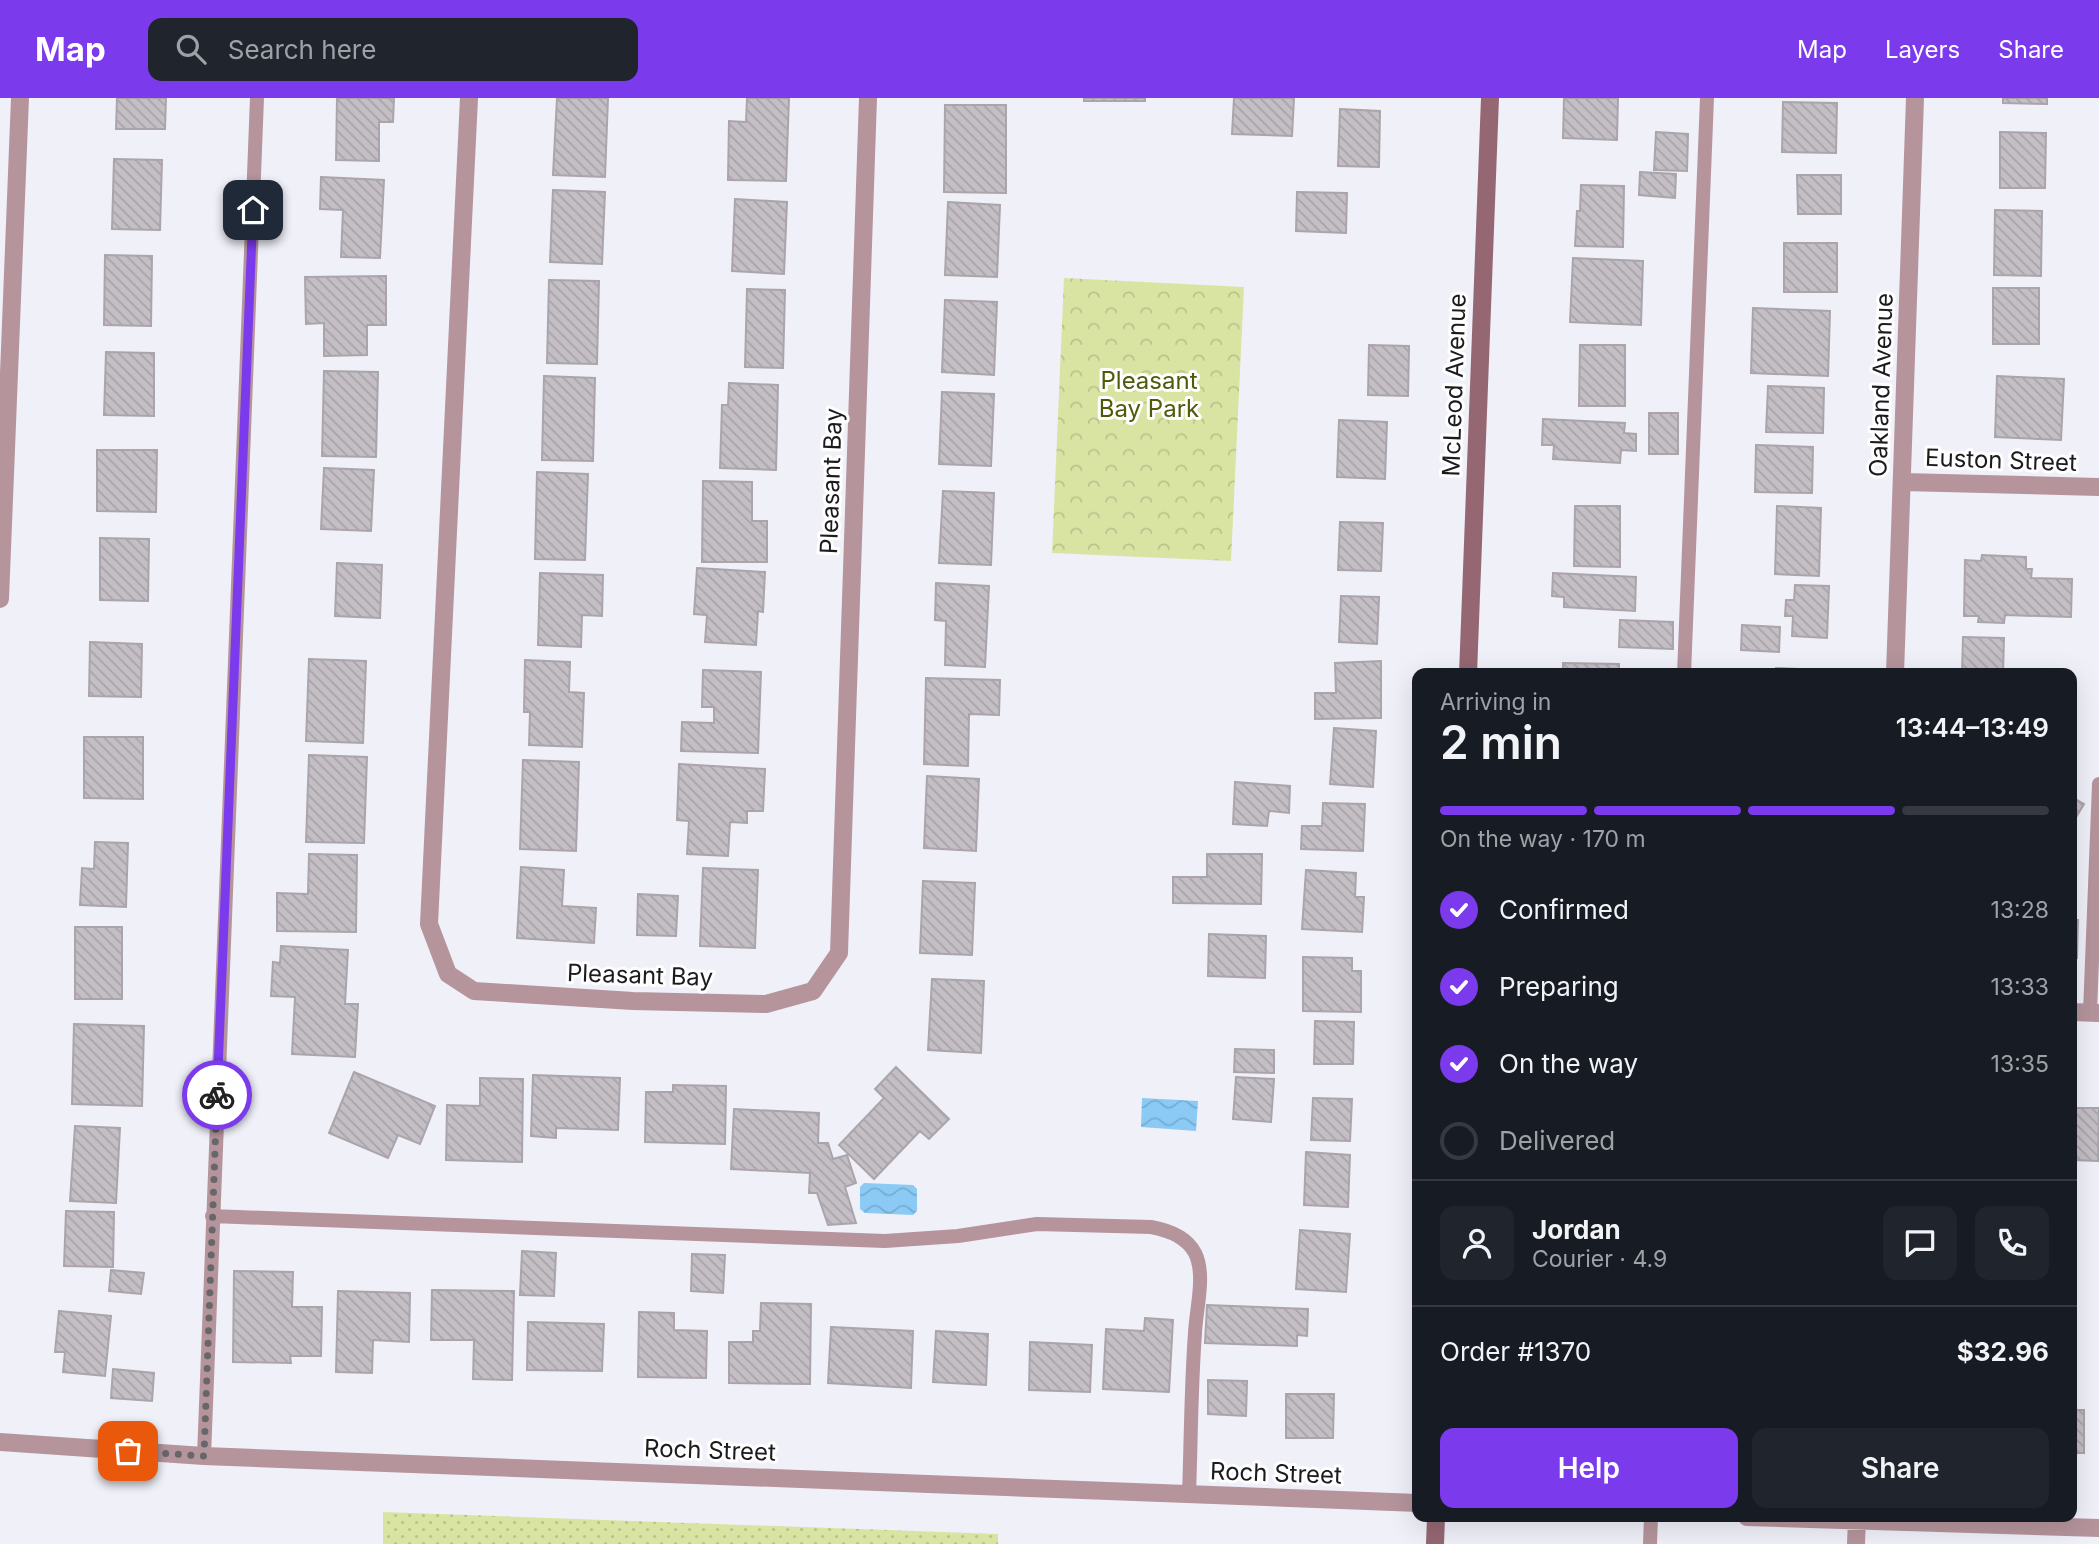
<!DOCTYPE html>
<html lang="en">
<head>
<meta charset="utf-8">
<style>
  :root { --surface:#171b24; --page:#20242c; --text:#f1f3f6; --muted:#9ea1a6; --line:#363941; --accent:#7c3aed }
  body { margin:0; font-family:Inter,sans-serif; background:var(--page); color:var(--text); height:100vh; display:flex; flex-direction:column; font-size:26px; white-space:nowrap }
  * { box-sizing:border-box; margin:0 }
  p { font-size:23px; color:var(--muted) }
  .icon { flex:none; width:38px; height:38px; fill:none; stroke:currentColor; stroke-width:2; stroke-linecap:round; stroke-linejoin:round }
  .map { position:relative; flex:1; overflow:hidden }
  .details { position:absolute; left:1412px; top:570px; width:665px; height:854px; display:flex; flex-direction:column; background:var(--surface); border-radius:14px; box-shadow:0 7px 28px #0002 }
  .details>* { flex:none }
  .pin { position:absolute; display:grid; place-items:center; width:60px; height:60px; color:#fff; margin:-30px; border-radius:14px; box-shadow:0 4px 10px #0006 }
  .courier { position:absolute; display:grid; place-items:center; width:70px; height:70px; margin:-35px; border:5px solid #7c3aed; border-radius:50%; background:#fff; color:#222; box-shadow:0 2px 9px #0007 }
  .summary em { font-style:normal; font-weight:600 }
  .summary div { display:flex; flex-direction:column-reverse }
  .summary { display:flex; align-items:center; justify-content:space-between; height:119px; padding:0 28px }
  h1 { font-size:46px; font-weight:600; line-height:52px }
  .bar { display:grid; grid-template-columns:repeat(4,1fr); gap:10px 7px; align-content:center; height:84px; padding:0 28px }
  .bar i { height:9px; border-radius:5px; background:var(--line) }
  .bar .current { background:var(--accent) }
  .bar p { grid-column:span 4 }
  .line { display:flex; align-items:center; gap:18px; padding:0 28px; border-top:2px solid var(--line) }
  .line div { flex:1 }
  .round { display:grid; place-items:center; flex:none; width:74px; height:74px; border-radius:14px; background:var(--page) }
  ol { padding:0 28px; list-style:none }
  li { display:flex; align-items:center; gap:21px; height:77px }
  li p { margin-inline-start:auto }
  li .icon { padding:7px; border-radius:50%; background:var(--accent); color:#fff; stroke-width:4 }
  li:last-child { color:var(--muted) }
  li i { width:38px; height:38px; border:4px solid var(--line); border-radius:50% }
  .cta { display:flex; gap:14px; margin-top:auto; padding:14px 28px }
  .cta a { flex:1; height:80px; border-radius:14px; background:var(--accent); color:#fff; font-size:28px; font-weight:600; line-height:80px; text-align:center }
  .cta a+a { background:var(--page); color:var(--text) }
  header { display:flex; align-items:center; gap:42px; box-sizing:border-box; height:98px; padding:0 35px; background:var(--accent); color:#fff }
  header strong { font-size:33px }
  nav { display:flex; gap:38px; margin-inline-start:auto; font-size:24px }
  .search { width:490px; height:63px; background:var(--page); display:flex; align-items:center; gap:18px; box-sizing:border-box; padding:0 24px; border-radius:14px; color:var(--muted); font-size:26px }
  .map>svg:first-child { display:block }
  .grass { fill:url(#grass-dots) }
  .forest { fill:url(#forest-crowns) }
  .water { fill:url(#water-waves) }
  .building { fill:url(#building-back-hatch); stroke:#aba5ab; stroke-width:2 }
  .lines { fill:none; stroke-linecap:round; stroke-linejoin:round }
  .lane { stroke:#b5949c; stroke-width:14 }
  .street { stroke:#b5949c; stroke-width:18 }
  .secondary { stroke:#956773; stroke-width:18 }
  .done { stroke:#66666b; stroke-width:7; stroke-dasharray:0 12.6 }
  .route { stroke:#7c3aed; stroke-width:9 }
  .labels { text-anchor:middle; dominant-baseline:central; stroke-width:6; stroke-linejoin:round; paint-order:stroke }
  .park-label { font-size:24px; fill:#51590a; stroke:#fefefe }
  .street-label { font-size:24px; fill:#1b1b1e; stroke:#fefefe }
</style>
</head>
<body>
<header>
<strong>Map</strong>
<div class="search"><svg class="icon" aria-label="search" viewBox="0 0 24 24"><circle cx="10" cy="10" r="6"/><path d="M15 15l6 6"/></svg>Search here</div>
<nav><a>Map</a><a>Layers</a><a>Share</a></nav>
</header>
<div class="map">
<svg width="2099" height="1446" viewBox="0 0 2099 1446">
  <defs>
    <pattern id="grass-dots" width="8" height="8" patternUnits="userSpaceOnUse" patternTransform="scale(1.75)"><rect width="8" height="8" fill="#d9e4a3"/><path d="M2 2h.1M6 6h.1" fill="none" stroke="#bac38c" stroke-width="1.8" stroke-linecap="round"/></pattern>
    <pattern id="forest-crowns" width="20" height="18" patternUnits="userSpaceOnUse" patternTransform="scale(1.75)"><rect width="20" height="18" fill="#d9e4a3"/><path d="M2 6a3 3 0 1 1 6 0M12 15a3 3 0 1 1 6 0" fill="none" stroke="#bac38c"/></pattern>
    <pattern id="water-waves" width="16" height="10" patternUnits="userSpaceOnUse" patternTransform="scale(1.75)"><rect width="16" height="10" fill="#8acaf5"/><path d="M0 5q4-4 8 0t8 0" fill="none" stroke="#76add2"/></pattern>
    <pattern id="building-back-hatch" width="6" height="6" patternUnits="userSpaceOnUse" patternTransform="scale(1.75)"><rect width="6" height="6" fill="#c4bec5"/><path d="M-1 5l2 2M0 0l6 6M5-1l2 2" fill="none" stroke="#a8a3a9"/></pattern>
  </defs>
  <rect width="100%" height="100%" fill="#f0f0f9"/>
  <path class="grass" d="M383,1414L998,1436V1446H383Z"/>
  <path class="forest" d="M1064,180L1244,189L1231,463L1052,455Z"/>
  <path class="water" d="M1142,1000L1198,1003L1196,1033L1141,1029Z
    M864,1085L913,1087L917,1091V1113L913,1117L865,1115L860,1111V1089Z"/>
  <path class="building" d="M117,0H166L165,31H116Z
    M337,0H394L393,24H379V63L336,62Z
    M557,0H608L605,79L553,77Z
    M747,0H789L786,83L728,82L729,23L746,24Z
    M1084,0H1145V3H1084Z
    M1234,0H1294L1292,38L1232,36Z
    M1564,0H1618L1617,42L1563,40Z
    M2003,0H2047V6L2003,5Z
    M1783,4L1837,5L1836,55L1782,54Z
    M945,7H1006V95L944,94Z
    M1340,11L1380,13L1379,69L1338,68Z
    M1656,34L1688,36L1687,73L1654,72Z
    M2000,34L2046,35L2045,90H2000Z
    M114,61L162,62L160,132L112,131Z
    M1640,74L1676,76L1675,100L1639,97Z
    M1797,77H1841V116H1798Z
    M321,79L384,82L380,160L341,159L343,112L320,111Z
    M1581,87L1624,88L1623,149L1575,148L1577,113H1580Z
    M553,92L605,94L602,166L550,164Z
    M1297,94L1347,95L1346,135L1296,133Z
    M735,101L787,104L784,176L732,173Z
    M948,104L1000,107L997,179L945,177Z
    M1995,112L2042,113L2041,178L1994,177Z
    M1784,145H1837V194H1784Z
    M105,157L152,158L151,228L104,227Z
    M1573,160L1643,163L1641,227L1570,224Z
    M386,178V227H367V257L324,258V225L306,226L305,179Z
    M549,182L599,183L597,266L547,265Z
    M1993,190H2039V246H1993Z
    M747,191L785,192L783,270L745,269Z
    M945,202L997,204L994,277L942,274Z
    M1753,210L1830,213L1828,278L1751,275Z
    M1369,247L1409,248L1408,298L1368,297Z
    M1580,247H1625V308H1579Z
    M106,254L154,255V318L104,317Z
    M324,273L378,274L376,359L322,358Z
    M544,278L595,280L593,363L542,362Z
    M1997,278L2064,281L2061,342L1995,339Z
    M729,285L778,287L776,372L720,370L722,307H728Z
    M1768,288L1824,290L1823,335L1766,334Z
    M942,294L994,296L991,368L939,366Z
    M1649,315H1678V356H1649Z
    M1543,321L1625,325L1624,335L1636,336V353L1621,352L1620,365L1553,361L1554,347H1542Z
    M1339,322L1387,324L1385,381L1337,379Z
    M1756,347L1813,349L1812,395L1755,394Z
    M97,352H157L156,414L97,413Z
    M324,370L374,372L371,433L321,431Z
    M537,374L588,376L585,462L535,461Z
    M703,383L752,384V423H767V464H702Z
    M943,393L994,395L991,467L939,465Z
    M1575,408H1620V469L1574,468Z
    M1777,408L1821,410L1819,478L1775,476Z
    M1340,424L1383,425L1381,473L1338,472Z
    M100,440L149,441L148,503L100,502Z
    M1982,457L2026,459V471H2032L2031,480L2072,481L2071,519L2005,517L2004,525L1978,524L1979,518H1964L1965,462L1981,463Z
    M337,465L382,467L380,520L335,518Z
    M697,470L765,474L763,514L758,513L756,547L705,544L707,517L694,516Z
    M540,475L603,477L602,518L582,517L581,549L538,547Z
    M1553,475L1636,479L1635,513L1564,509V499L1552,498Z
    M936,485L989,488L985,569L945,567L946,523L935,522Z
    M1795,487L1829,488L1827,540L1792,538L1793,518H1785L1786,502H1794Z
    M1341,498L1379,499L1377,546L1339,544Z
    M1620,522L1673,524V551L1619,549Z
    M1742,527L1780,529L1779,554L1741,552Z
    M1963,539L2004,540L2003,576H1962Z
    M90,544L142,546L141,599L89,598Z
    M309,561L366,563L363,645L306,643Z
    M525,562L570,564L569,594L584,595L582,649L529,647L530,614H524Z
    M1381,563V620L1315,621V595H1336L1335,565Z
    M1563,565L1619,566V576H1563Z
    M1776,570L1820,572V576H1775Z
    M703,572L761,574L758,655L681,653L682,624L714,625V609H702Z
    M926,580L1000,582L999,617L969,616L968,668L924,666Z
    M1334,630L1376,633L1373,689L1330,686Z
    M84,639H143V701L84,700Z
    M309,657L367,659L364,745L306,744Z
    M523,662L579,664L576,753L520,751Z
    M679,666L765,671L763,713H747V725L730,724L728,758L687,756L689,723L677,722Z
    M927,678L979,681L976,753L924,750Z
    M1235,684L1290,688L1289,715L1269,713L1267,728L1233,726Z
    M2072,699L2084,706L2072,726Z
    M1323,705L1365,706L1363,753L1301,751L1302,728H1322Z
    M95,744L128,745L126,809L80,807L82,770L94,771Z
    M309,756L357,757L356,834L277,833V795L308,796Z
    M1207,756H1262L1261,806L1173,805V779H1207Z
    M521,769L564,772L562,808L596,810L594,845L517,840Z
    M703,770L758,772L755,850L700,848Z
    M1306,772L1356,775L1355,799H1364L1362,834L1302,831Z
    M923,783L975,785L972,857L920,855Z
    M638,796L678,798L676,838L637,837Z
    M2072,822H2078L2077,860H2072Z
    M75,829H122V901H75Z
    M1209,836L1266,838L1265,880L1208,878Z
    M281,848L348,852L345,906H358L355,959L292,956L295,899L271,898L273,864L280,865Z
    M1303,859L1352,860V873H1361V914L1303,913Z
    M932,881L984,883L981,955L928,952Z
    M1315,923L1354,924L1353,966H1314Z
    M74,926L144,928L142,1008L72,1006Z
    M1235,951L1274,952V975L1234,974Z
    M896,969L949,1021L929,1041L920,1033L874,1081L839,1047L884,1000L875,991Z
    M354,974L435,1008L420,1046L398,1037L388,1060L329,1035Z
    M533,977L620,980L618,1032L556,1030V1040L531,1038Z
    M1236,979L1274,981L1271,1024L1233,1021Z
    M480,980L523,981L522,1064L446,1062L447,1007L480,1008Z
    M673,987L726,988L725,1046L645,1044L646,994H673Z
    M1313,1000L1352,1001L1350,1043L1311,1042Z
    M2072,1010H2099L2098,1063L2072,1062Z
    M734,1011L819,1015L818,1045H828L833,1061L847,1057L856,1085L845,1089L856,1125L828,1127L817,1095H809L810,1075L731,1071Z
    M75,1028L120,1030L116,1105L70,1103Z
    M1306,1054L1350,1057L1348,1109L1304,1107Z
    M66,1113L114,1114L113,1169L64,1168Z
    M1300,1132L1350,1136L1346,1194L1296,1191Z
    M522,1153L556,1155L554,1198L520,1197Z
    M692,1156L725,1157L723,1195L691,1193Z
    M111,1172L144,1175L141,1196L109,1193Z
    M234,1173L293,1174L292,1209H322L321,1258H290L291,1265L233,1264Z
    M432,1192L514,1193L512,1282L473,1281L474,1242H431Z
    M338,1193L410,1195L409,1244L373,1242L372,1275L336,1274Z
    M761,1205L811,1206L810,1286L729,1285V1244H753V1233H760Z
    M1207,1207L1308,1211L1307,1238L1297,1237V1248L1205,1245Z
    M59,1213L111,1218L105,1278L63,1274L65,1254H55Z
    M639,1214L674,1215V1232L707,1233L706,1280L638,1279Z
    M1145,1220L1173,1222L1169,1294L1103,1291L1106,1231L1144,1233Z
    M528,1224L604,1226L602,1273L527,1272Z
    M831,1229L913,1233L911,1290L828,1285Z
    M936,1233L988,1236L986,1287L933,1284Z
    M1030,1244L1092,1247L1090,1294L1029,1292Z
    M113,1271L154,1275L152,1303L111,1300Z
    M1208,1282L1247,1283L1246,1318L1208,1316Z
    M1286,1296H1334L1333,1340H1286Z
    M2072,1312H2084V1355H2072Z"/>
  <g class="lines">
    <path class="lane" d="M1684,576L1707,0
      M2090,914L2099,686
      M212,1118L885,1143L958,1138L1037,1126L1151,1129C1168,1132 1186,1138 1195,1155C1206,1177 1196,1211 1195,1235C1191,1288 1191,1342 1189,1396
      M204,1358L257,0
      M1650,1446L1651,1419"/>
    <path class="street" d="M469,0L429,826L448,876L474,893L633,903L766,906L813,893L839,855L868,0
      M1903,384L2099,389
      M0,501L20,0
      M1895,576L1915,0
      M2072,914L2099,915
      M0,1344L204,1358L1418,1405
      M1747,1419L2099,1430
      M1856,1446L1857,1419"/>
    <path class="secondary" d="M1468,576L1490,0
      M1435,1446L1436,1419"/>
  </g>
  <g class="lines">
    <path class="done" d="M128,1353L204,1358L217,997"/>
    <path class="route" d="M217,997L253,112"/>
  </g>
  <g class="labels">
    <g class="park-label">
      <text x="1149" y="282">Pleasant<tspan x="1149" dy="28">Bay Park</tspan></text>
    </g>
    <g class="street-label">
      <text transform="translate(1454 287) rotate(-88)">McLeod Avenue</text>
      <text transform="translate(1881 287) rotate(-88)">Oakland Avenue</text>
      <text transform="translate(2001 362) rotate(2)">Euston Street</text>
      <text transform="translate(831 383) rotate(-88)">Pleasant Bay</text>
      <text transform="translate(640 877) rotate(2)">Pleasant Bay</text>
      <text transform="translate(710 1352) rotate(2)">Roch Street</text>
      <text transform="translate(1276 1375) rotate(2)">Roch Street</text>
    </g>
  </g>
</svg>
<div class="pin" style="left:128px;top:1353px;background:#ea580c"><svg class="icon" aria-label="bag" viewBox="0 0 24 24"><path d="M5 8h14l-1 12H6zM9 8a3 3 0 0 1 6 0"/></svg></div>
<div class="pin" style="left:253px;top:112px;background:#1f2937"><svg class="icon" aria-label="home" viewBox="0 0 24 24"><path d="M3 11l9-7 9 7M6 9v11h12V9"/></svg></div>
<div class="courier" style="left:217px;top:997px"><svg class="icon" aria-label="bike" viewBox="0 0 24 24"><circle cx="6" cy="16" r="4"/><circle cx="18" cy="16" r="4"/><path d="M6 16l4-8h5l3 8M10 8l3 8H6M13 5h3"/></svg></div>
<section class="details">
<div class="summary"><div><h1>2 min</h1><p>Arriving in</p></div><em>13:44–13:49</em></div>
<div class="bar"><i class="current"></i><i class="current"></i><i class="current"></i><i></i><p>On the way · 170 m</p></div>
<ol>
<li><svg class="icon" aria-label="check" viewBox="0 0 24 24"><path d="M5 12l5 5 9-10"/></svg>Confirmed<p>13:28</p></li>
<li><svg class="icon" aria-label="check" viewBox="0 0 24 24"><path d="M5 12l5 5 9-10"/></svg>Preparing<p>13:33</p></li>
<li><svg class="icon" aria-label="check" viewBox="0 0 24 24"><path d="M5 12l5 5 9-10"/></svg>On the way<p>13:35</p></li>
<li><i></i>Delivered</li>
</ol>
<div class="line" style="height:126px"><a class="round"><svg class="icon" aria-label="person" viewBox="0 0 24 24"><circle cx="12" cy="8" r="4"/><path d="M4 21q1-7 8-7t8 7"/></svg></a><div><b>Jordan</b><p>Courier · 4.9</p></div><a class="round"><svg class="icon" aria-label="chat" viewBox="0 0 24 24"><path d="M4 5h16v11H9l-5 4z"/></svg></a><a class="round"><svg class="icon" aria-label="phone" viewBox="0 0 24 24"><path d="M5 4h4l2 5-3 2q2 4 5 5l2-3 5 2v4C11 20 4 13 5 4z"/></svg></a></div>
<div class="line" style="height:91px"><div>Order #1370</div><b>$32.96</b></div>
<div class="cta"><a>Help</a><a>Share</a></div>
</section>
</div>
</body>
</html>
